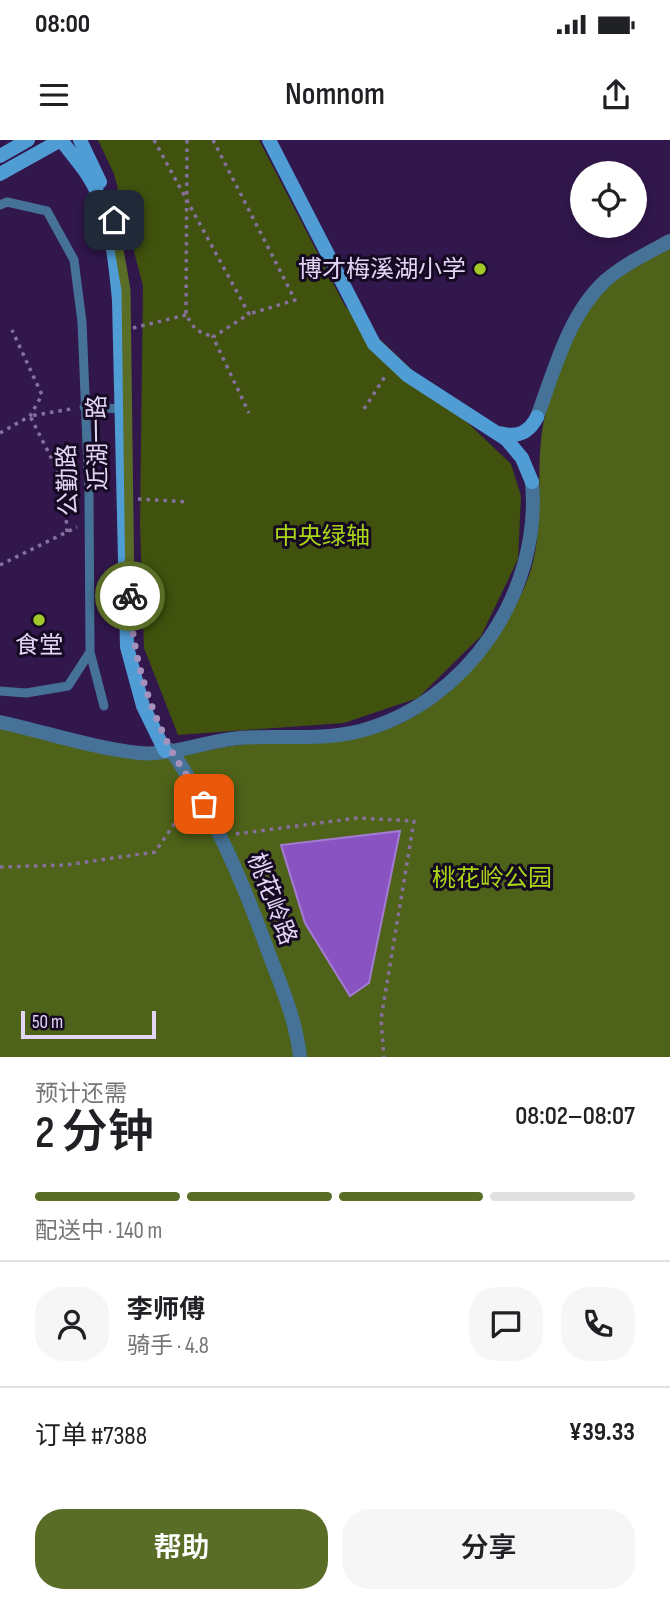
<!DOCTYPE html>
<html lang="zh">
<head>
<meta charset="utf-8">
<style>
  :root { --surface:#fff; --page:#f6f6f6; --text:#202124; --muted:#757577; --line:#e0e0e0; --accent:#5a6d27 }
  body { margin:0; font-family:"Sofia Sans Condensed","Noto Sans SC",sans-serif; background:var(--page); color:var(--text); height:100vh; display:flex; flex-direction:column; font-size:26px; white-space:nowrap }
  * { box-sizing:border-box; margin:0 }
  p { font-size:23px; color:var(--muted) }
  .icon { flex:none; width:38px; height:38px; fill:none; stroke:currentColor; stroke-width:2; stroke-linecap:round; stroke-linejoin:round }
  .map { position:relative; height:917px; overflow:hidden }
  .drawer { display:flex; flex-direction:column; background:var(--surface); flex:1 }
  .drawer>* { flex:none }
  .controls { position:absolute; left:570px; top:21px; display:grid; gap:14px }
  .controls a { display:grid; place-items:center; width:77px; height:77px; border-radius:50%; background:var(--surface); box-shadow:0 4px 18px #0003; font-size:35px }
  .scale { position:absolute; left:21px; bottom:18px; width:135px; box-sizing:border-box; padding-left:7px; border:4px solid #e3d5f7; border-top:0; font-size:19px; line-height:24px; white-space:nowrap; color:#e3d5f7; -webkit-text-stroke:5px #150a21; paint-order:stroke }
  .pin { position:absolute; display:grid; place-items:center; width:60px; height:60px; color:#fff; margin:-30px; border-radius:14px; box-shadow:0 4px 10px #0006 }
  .courier { position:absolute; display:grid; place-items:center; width:70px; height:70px; margin:-35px; border:5px solid #5a6d27; border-radius:50%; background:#fff; color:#222; box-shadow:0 2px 9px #0007 }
  .summary em { font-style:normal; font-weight:600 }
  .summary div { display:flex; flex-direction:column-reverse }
  .summary { display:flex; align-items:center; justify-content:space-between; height:119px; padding:0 35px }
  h1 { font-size:46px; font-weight:600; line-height:52px }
  .bar { display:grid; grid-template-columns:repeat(4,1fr); gap:10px 7px; align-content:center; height:84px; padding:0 35px }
  .bar i { height:9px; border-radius:5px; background:var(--line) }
  .bar .active { background:var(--accent) }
  .bar p { grid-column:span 4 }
  .line { display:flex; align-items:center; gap:18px; padding:0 35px; border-top:2px solid var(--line) }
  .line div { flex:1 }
  .round { display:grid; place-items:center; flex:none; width:74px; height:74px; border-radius:28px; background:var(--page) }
  .action { display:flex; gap:14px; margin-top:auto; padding:14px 35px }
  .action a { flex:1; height:80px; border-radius:28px; background:var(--accent); color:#fff; font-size:28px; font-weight:600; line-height:80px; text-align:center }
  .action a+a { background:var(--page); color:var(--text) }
  .status { display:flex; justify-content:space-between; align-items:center; height:49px; padding:0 35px; background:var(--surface); direction:ltr }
  .status svg { height:19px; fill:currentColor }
  header { display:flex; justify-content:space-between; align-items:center; height:91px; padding:0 35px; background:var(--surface); font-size:32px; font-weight:600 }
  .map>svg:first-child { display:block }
  .green { fill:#40520d }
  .forest { fill:#4e6219 }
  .water { fill:#8954c2; stroke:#a47bd2; stroke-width:2 }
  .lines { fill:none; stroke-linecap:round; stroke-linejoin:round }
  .path { stroke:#86719d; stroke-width:3.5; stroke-dasharray:3.5 5; stroke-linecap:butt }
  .lane { stroke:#457296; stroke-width:9 }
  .street { stroke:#457296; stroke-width:14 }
  .secondary { stroke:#509cd5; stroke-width:14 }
  .done { stroke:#a592bc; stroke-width:7; stroke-dasharray:0 12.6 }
  .route { stroke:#5a6d27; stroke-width:9 }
  .poi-dot { fill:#a1c92a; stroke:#150a21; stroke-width:2.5 }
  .labels { text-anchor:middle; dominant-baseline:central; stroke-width:6; stroke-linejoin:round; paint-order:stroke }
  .poi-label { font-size:24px; fill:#e3d5f7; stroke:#150a21; text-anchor:end }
  .street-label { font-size:24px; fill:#e3d5f7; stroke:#150a21 }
  .park-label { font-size:24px; fill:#aad617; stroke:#150a21 }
</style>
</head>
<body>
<div class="status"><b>08:00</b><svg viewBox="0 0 49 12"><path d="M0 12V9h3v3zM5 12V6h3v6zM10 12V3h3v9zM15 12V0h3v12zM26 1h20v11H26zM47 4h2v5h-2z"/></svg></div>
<header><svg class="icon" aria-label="menu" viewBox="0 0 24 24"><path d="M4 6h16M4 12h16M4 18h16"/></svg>Nomnom<svg class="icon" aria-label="share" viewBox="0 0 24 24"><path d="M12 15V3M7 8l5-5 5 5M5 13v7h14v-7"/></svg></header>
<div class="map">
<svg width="670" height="917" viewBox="0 0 670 917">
  <rect width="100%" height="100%" fill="#32174d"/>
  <path class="green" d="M98,0H259L345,166L511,324L521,356L518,419L481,496L418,558L344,583L178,595L144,508L140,384L143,146L114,34Z"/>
  <path class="forest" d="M670,107V917H0V588L142,620C177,620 212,607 247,604C288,600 333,601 373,593C440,580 514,490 532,426C543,385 537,341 541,300C545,257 572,193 597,158C614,134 645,121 670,107Z"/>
  <path class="water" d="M400,691L369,843L350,856L305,783L281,705Z"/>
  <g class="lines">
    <path class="path" d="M154,0L249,174L213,197L249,273
      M187,0L186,175L196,190L213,197
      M213,0L295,160L249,174
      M133,188L186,175
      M364,269L386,235
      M0,293L30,276L42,255L12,190
      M138,359L189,362
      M67,392L64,343L30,276L71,269
      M0,425L77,387
      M236,694L357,678L414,681L381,879L384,917
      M0,727L66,725L155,712L188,664"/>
    <path class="lane" d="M0,65L7,62L47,71L74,120L82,182L89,353L90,512L68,546L26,553L0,551
      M84,267L124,269
      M90,512L104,566"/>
    <path class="street" d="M537,277C554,232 568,175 605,141C624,124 648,113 670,101
      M0,582C46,592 92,608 139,613C172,616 206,601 239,598C279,595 321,601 360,591C467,563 542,452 532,342
      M171,610C214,674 243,742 269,814C282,848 296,880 300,917"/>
    <path class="secondary" d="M61,0C69,11 79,22 87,34C111,70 115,119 119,160L127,507L143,566L165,611
      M80,0L100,42
      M269,0L374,204L407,235L506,299L522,318L532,342
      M0,16L28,0
      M0,34L61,0
      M499,293C517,298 529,293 537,277"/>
  </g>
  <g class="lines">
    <path class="done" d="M130,456C131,510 146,559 170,608C180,627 194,644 204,664"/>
    <path class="route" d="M114,80L126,150L130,456"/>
  </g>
  <g class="poi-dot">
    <circle cx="480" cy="129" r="7"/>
    <circle cx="39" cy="480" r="7"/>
  </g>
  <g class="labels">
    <g class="poi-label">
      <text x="466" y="129">博才梅溪湖小学</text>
      <text x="39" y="505" text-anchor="middle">食堂</text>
    </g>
    <g class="street-label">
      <text transform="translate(98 303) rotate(-91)">近湖一路</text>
      <text transform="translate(68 340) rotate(-92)">公勤路</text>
      <text transform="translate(272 759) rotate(69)">桃花岭路</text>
    </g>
    <g class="park-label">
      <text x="322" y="396">中央绿轴</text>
      <text x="492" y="738">桃花岭公园</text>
    </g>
  </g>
</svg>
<div class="controls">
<a><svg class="icon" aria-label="locate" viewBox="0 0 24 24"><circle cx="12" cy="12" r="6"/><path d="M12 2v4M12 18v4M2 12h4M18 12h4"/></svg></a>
</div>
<div class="scale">50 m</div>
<div class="pin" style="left:204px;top:664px;background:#ea580c"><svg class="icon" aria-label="bag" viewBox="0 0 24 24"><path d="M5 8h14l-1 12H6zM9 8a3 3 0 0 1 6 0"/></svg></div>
<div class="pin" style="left:114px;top:80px;background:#1f2937"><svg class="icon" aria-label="home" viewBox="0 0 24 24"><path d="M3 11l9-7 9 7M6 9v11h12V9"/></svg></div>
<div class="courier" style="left:130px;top:456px"><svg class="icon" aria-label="bike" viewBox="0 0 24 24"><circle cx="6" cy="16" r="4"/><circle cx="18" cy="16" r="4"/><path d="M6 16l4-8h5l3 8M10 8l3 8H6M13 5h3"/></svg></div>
</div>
<section class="drawer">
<div class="summary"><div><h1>2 分钟</h1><p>预计还需</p></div><em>08:02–08:07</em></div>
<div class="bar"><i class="active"></i><i class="active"></i><i class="active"></i><i></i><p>配送中 · 140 m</p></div>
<div class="line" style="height:126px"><a class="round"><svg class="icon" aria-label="person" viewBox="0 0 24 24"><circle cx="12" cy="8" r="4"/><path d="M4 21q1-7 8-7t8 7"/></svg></a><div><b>李师傅</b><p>骑手 · 4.8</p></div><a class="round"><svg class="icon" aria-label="chat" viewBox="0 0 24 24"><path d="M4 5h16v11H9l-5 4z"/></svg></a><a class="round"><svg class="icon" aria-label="phone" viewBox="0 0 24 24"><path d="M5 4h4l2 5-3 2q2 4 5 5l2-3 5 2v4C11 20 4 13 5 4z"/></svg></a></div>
<div class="line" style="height:91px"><div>订单 #7388</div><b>¥39.33</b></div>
<div class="action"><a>帮助</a><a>分享</a></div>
</section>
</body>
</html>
